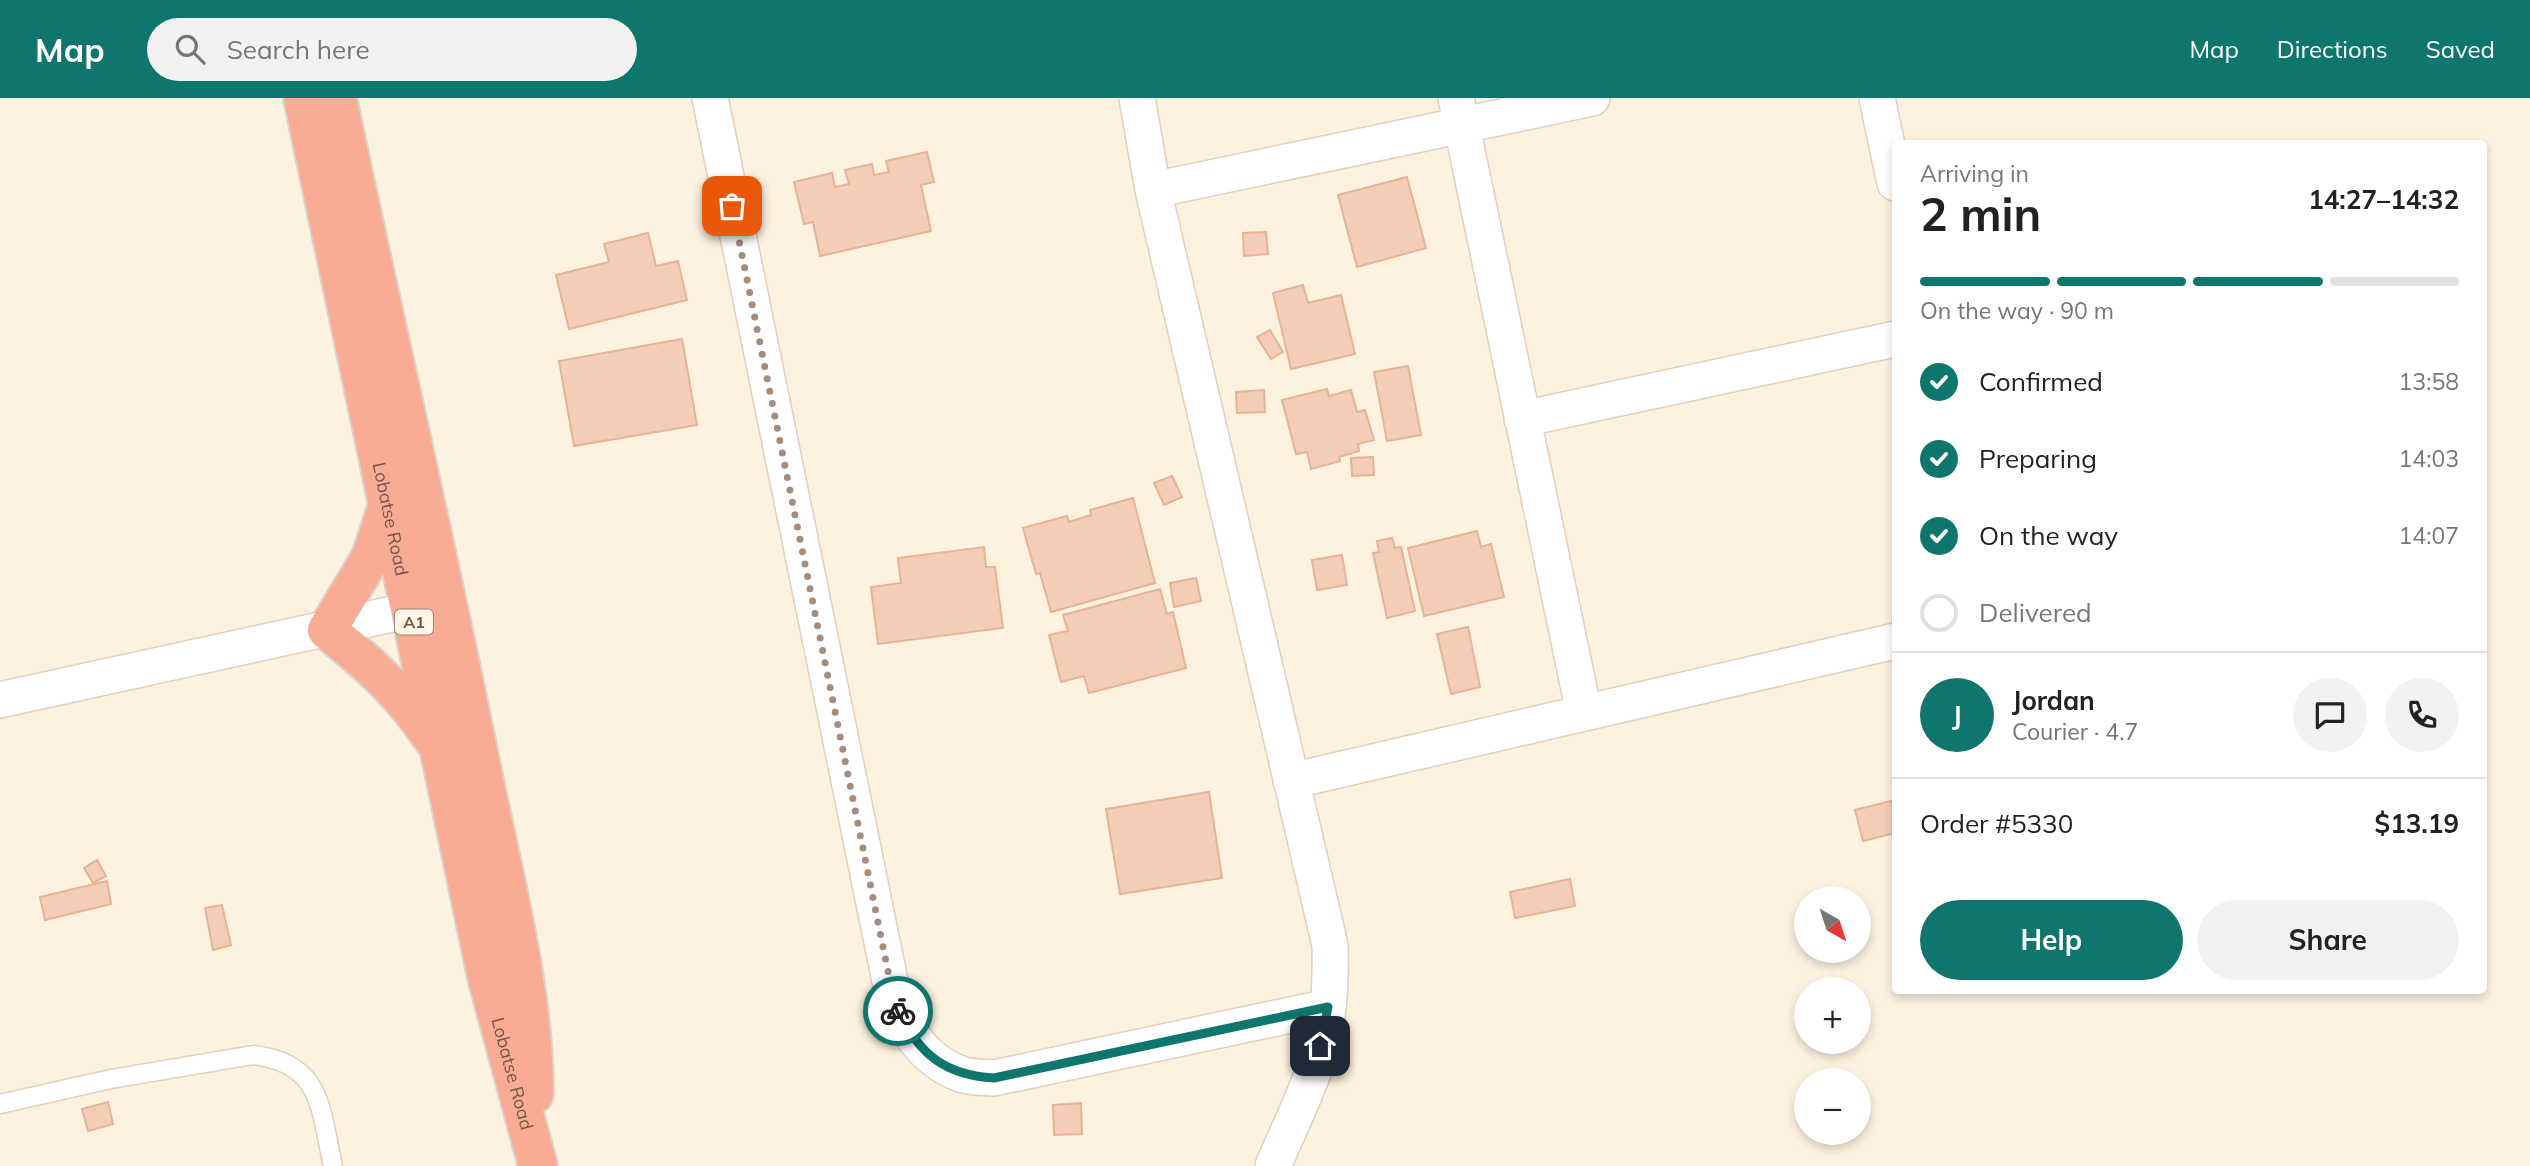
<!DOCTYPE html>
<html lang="en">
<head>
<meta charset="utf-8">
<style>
  :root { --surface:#fff; --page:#f2f2f2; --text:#222; --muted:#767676; --line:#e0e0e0; --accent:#0f766e }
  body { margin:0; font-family:Mulish,sans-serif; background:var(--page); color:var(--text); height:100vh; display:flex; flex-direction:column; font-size:26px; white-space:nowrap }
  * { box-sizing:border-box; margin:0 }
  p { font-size:23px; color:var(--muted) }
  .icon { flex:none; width:38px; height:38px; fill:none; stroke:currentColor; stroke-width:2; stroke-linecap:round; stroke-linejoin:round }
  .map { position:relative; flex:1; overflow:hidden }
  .drawer { position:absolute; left:1892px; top:42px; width:595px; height:854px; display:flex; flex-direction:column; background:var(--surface); border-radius:7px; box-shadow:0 4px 10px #0003 }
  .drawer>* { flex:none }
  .needle { width:46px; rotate:141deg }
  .fabs { position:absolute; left:1794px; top:788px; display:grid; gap:14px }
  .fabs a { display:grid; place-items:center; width:77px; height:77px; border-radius:50%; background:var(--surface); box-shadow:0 4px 10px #0003; font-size:35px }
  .pin { position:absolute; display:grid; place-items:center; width:60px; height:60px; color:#fff; margin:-30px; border-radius:14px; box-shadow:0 4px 10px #0006 }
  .courier { position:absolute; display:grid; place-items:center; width:70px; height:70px; margin:-35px; border:5px solid #0f766e; border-radius:50%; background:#fff; color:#222; box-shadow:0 2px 9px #0007 }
  .overview em { font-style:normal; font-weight:700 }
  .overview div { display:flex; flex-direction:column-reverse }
  .overview { display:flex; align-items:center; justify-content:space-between; height:119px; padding:0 28px }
  h1 { font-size:46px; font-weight:700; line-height:52px }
  .bar { display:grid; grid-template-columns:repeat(4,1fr); gap:10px 7px; align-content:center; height:84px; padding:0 28px }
  .bar i { height:9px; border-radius:5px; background:var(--line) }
  .bar .active { background:var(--accent) }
  .bar p { grid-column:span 4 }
  .line { display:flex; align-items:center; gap:18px; padding:0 28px; border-top:2px solid var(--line) }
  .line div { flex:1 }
  .round { display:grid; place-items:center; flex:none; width:74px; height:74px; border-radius:37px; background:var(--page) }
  ol { padding:0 28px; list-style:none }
  li { display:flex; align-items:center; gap:21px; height:77px }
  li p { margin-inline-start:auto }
  li .icon { padding:7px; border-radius:50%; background:var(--accent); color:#fff; stroke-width:4 }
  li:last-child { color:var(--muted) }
  li i { width:38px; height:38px; border:4px solid var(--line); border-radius:50% }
  .action { display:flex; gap:14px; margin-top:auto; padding:14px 28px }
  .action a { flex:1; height:80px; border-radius:42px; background:var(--accent); color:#fff; font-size:28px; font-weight:700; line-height:80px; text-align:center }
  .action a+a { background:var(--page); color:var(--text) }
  header { display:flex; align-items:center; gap:42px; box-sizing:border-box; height:98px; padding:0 35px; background:var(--accent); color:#fff }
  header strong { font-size:33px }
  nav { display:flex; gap:38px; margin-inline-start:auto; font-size:24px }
  .search { width:490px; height:63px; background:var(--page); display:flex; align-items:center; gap:18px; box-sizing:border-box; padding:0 24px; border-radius:38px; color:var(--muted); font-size:26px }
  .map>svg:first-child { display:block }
  .building { fill:#f4cdb6; stroke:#e7b296; stroke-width:2 }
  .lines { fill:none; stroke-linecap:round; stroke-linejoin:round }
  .lane-casing { stroke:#e3cebf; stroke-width:21 }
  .street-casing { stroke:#e3cebf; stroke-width:38 }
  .highway-casing { stroke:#dbd3cf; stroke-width:42 }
  .lane { stroke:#fff; stroke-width:18 }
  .street { stroke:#fff; stroke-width:35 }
  .highway { stroke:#faab93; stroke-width:38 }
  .done { stroke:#a58c7c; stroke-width:7; stroke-dasharray:0 12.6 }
  .route { stroke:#0f766e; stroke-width:9 }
  .labels { text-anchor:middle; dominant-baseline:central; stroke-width:7; stroke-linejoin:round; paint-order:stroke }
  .shield { fill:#fff5e7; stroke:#9e8576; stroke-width:2 }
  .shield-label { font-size:16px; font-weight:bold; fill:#755546 }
  .street-label { font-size:18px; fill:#755546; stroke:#fff5e7 }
</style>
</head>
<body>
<header>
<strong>Map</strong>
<div class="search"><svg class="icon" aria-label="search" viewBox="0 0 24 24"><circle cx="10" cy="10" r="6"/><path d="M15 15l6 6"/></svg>Search here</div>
<nav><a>Map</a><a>Directions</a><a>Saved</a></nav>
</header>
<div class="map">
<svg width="2530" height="1068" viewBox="0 0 2530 1068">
  <rect width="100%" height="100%" fill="#fdf1e0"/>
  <path class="building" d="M927,54L934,84L921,87L931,133L820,158L813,124L804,126L794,84L832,75L835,89L849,86L845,72L872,66L874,77L889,74L886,63Z
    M1407,79L1426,150L1357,169L1338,97Z
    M1266,134L1268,156L1244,158L1243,135Z
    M648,135L656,168L678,163L687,202L569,231L556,177L609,164L604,146Z
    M1303,187L1308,205L1341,197L1355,256L1291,271L1273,195Z
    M1270,232L1283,254L1271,261L1257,239Z
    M682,241L697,327L574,348L559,263Z
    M1408,268L1421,337L1387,343L1374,274Z
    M1327,291L1329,298L1351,292L1357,314L1365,312L1374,342L1358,346L1359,353L1339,359L1340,363L1311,371L1307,354L1296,356L1282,302Z
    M1264,292L1265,314L1237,315L1236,294Z
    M1373,359L1374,377L1352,378L1351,360Z
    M1172,378L1182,399L1164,407L1154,385Z
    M1133,400L1155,485L1051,514L1040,475L1036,476L1023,430L1067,418L1069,424L1091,417L1090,412Z
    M1477,433L1481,449L1491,446L1504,499L1424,518L1408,450Z
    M1392,440L1395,450L1401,449L1415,513L1387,520L1373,455L1379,454L1377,443Z
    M984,449L986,469H995L1003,530L878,546L871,489L901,485L898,460Z
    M1342,457L1347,487L1317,492L1312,462Z
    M1196,480L1201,503L1174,509L1170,485Z
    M1160,491L1167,516L1173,514L1186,570L1089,595L1084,578L1061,584L1049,537L1068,533L1063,517Z
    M1468,529L1480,589L1451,596L1437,536Z
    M1209,694L1222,780L1120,796L1106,711Z
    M1895,702V735L1863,743L1855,712Z
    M97,762L106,778L93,785L84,770Z
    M1570,781L1575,808L1515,820L1510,794Z
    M107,783L111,806L45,822L40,799Z
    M222,807L231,847L213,852L205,810Z
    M108,1004L113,1026L88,1033L82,1011Z
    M1081,1005L1082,1036L1054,1037L1053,1007Z"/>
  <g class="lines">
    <g class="lane-casing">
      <path id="lane" d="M0,1006L111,981L253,957C323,965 320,1011 333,1068"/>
    </g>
    <g class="street-casing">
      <path id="street" d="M710,0L891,888C900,926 922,962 961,976C971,980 984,979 994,980L1328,909
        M1137,0L1153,92L1330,847C1331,888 1329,930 1315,969C1303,1003 1287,1035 1273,1068
        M1456,0L1584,615
        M1877,0L1895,85
        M1153,92L1592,0
        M1522,321L1895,241
        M0,602L438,506
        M1291,683L1895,543"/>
    </g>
    <g class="highway-casing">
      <g id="highway">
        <path id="s1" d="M303,0L487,879L538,1068"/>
        <path d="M337,0C384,224 437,448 482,673C503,777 534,890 534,996"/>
        <path d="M388,407L371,459L327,532C371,567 401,594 433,641"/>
      </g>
    </g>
    <use href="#lane" class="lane"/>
    <use href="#street" class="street"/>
    <use href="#highway" class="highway"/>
  </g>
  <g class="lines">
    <path class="done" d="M732,108L891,888L898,913"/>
    <path class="route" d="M898,913C920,957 945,977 994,980L1328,909L1320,948"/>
  </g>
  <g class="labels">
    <rect class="shield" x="395" y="511.5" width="38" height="25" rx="5"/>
    <g class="shield-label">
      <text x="414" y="524">A1</text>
    </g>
    <g class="street-label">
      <text stroke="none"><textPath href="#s1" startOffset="430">Lobatse Road</textPath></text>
      <text stroke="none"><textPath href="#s1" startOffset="998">Lobatse Road</textPath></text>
    </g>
  </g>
</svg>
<div class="fabs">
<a><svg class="needle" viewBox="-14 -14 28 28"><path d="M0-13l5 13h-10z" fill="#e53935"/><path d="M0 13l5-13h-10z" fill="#767676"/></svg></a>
<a>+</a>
<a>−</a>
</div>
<div class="pin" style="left:732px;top:108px;background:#ea580c"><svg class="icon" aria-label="bag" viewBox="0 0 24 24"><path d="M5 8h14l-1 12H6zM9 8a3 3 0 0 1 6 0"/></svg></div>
<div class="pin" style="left:1320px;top:948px;background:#1f2937"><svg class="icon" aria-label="home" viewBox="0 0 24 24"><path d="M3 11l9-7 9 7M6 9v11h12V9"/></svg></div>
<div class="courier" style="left:898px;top:913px"><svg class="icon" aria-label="bike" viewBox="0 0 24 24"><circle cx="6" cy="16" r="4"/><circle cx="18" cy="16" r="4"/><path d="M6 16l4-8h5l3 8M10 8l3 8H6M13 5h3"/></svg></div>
<section class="drawer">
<div class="overview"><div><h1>2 min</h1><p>Arriving in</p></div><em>14:27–14:32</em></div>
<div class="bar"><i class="active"></i><i class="active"></i><i class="active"></i><i></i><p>On the way · 90 m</p></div>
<ol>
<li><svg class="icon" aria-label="check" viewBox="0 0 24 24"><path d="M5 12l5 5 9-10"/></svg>Confirmed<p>13:58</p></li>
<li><svg class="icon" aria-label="check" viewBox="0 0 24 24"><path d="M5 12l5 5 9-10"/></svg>Preparing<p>14:03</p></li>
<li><svg class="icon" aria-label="check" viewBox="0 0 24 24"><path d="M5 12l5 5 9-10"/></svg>On the way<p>14:07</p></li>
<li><i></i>Delivered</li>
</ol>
<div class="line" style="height:126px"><b class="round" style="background:var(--accent);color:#fff">J</b><div><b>Jordan</b><p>Courier · 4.7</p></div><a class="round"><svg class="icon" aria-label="chat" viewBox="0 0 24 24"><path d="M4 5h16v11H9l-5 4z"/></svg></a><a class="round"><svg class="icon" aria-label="phone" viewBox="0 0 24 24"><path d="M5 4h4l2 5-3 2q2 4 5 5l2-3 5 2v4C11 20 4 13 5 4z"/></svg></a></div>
<div class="line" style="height:91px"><div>Order #5330</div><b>$13.19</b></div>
<div class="action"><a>Help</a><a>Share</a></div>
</section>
</div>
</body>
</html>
